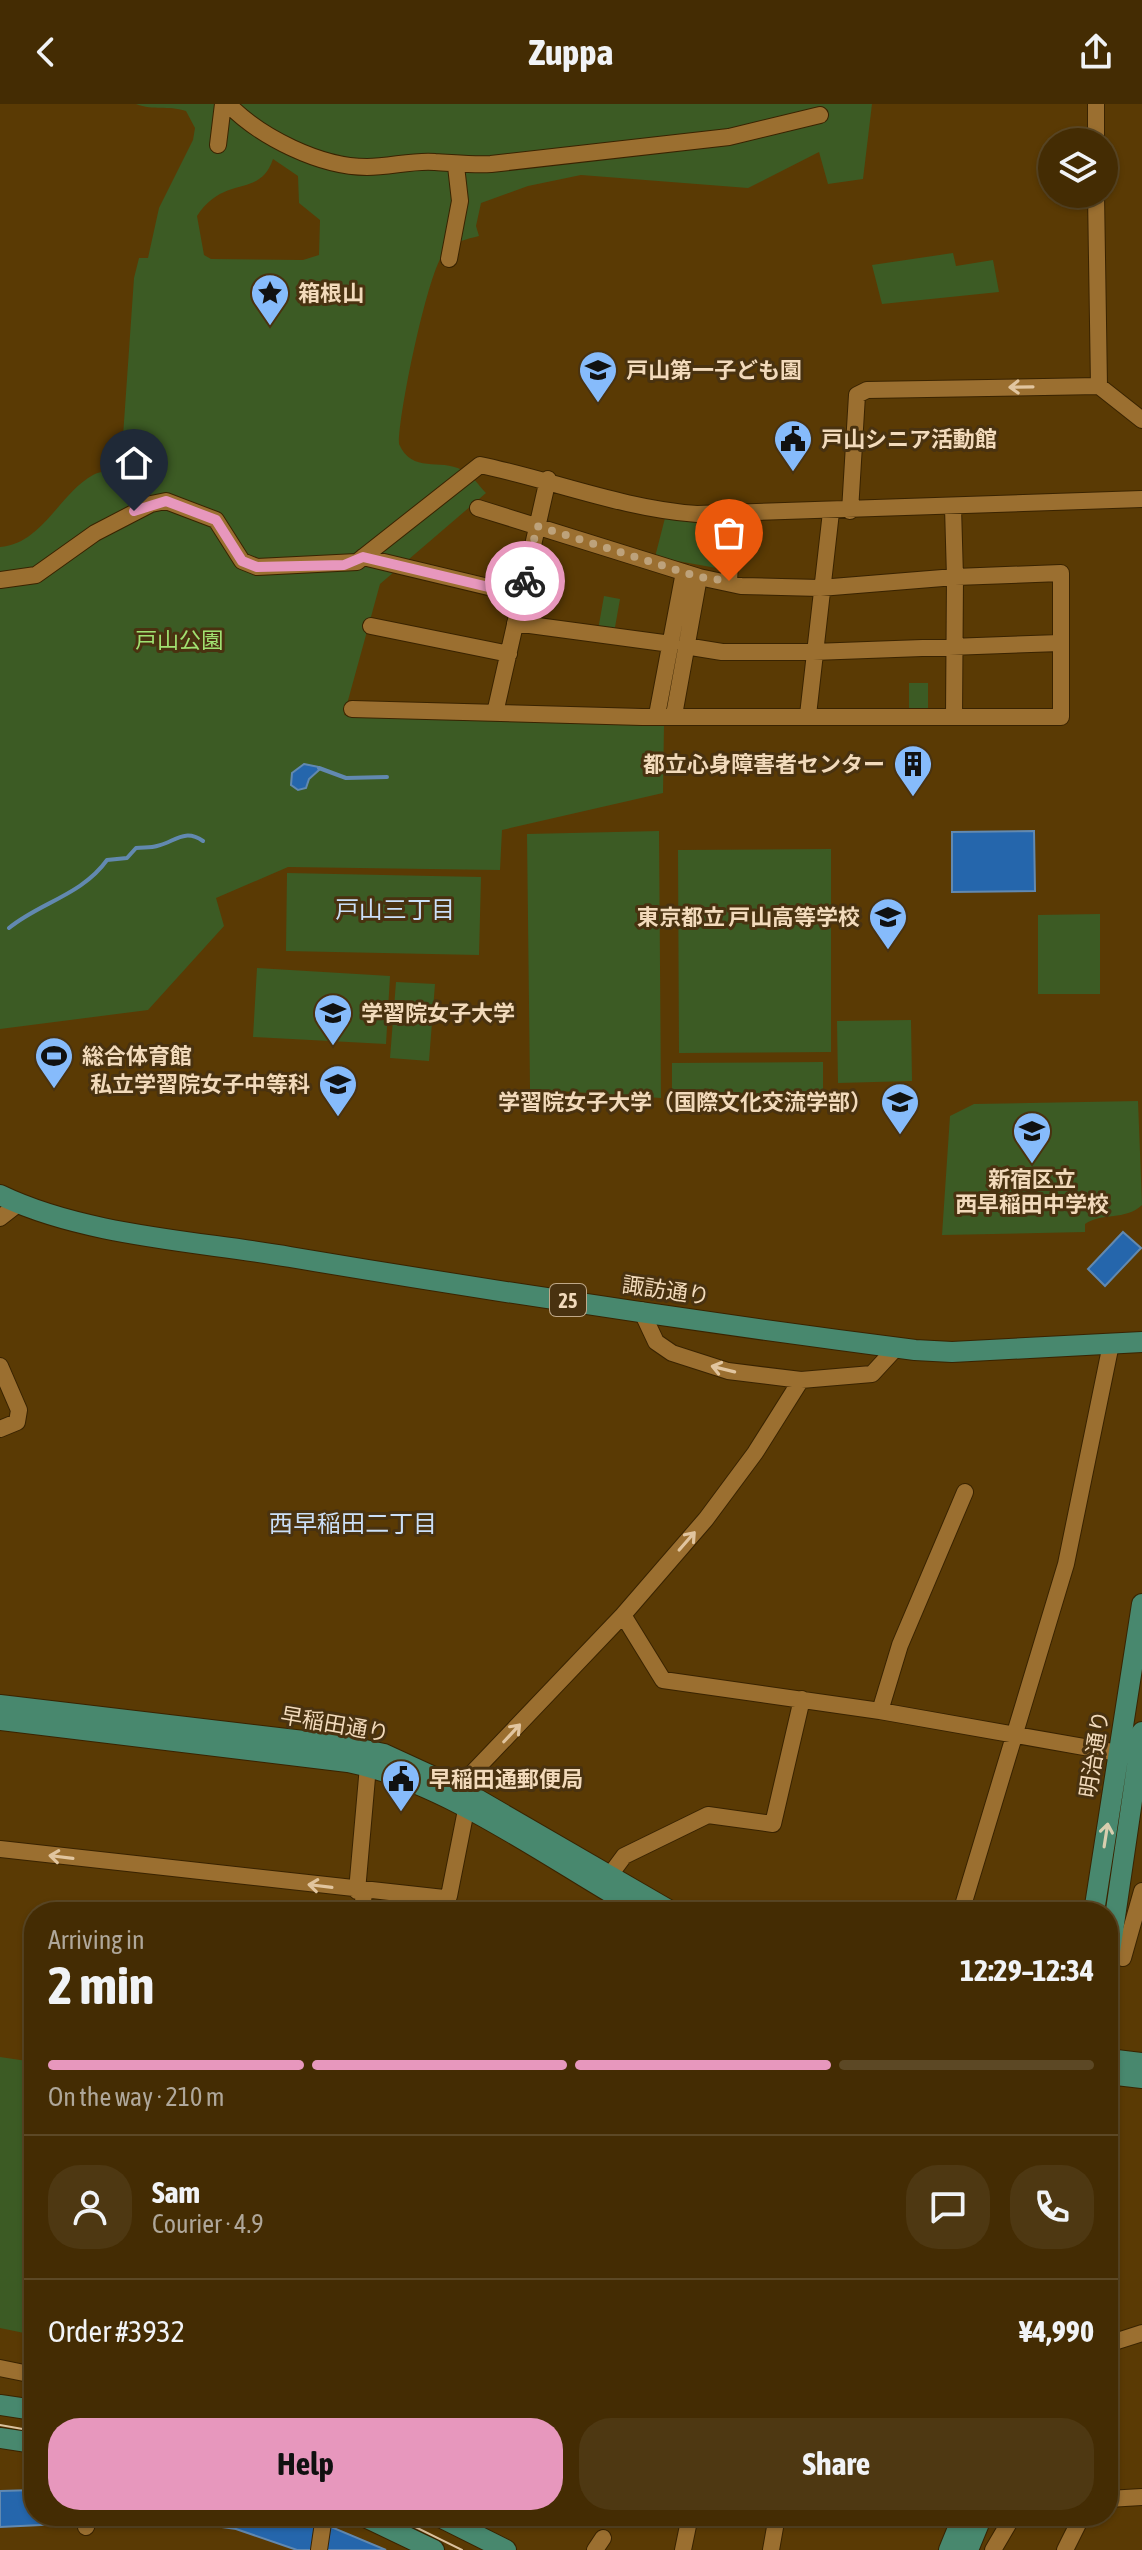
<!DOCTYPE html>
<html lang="en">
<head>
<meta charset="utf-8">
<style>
  :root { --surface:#442c03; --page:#4e3812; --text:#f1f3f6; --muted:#afa79a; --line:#5c4825; --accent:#e797bd }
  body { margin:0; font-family:"Asap Condensed","Noto Sans JP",sans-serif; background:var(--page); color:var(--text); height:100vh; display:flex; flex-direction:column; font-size:30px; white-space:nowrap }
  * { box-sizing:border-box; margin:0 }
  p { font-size:26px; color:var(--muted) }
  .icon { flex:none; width:44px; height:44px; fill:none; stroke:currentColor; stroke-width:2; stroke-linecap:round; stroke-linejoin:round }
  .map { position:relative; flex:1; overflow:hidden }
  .panel { position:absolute; left:24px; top:1798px; width:1094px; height:624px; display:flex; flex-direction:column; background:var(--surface); border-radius:32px; box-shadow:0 2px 6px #0004,0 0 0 2px var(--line) }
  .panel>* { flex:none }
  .tools { position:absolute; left:1038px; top:24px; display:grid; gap:16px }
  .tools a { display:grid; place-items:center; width:80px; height:80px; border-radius:50%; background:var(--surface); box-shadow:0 2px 6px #0004,0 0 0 2px var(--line); font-size:40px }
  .pin { position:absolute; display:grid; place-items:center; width:68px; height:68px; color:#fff; margin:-82px -34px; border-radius:50% 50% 50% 0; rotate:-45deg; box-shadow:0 0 8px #0007 }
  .pin .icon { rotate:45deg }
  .courier { position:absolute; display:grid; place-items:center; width:80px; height:80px; margin:-40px; border:6px solid #e797bd; border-radius:50%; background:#fff; color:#222; box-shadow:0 2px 10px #0007 }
  .head em { font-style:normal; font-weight:700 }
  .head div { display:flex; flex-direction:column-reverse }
  .head { display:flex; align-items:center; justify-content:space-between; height:136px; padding:0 24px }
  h1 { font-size:52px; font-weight:700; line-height:60px }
  .bar { display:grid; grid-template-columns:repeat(4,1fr); gap:12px 8px; align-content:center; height:96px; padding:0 24px }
  .bar i { height:10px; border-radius:6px; background:var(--line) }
  .bar .selected { background:var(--accent) }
  .bar p { grid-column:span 4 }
  .line { display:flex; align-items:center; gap:20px; padding:0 24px; border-top:2px solid var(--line) }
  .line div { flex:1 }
  .round { display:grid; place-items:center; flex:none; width:84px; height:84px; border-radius:32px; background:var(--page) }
  .action { display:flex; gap:16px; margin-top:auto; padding:16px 24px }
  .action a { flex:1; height:92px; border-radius:32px; background:var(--accent); color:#111; font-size:32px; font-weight:700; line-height:92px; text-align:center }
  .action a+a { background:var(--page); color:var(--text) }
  header { display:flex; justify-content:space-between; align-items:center; height:104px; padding:0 24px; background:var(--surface); font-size:36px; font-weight:700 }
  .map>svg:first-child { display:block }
  .green { fill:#3c5b24; fill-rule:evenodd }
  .water { fill:#2566ac; stroke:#6289b0; stroke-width:2 }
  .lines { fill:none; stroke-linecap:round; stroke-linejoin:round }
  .stream { stroke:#6289b0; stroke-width:4 }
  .minor-casing { stroke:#392301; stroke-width:18 }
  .major-casing { stroke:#392301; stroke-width:22 }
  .minor { stroke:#9b6f30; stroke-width:16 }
  .major { stroke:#48886e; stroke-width:20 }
  .tram { stroke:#dbc29f; stroke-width:2 }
  .oneway { stroke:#e1c59f }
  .oneway2 { stroke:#d8ceaf }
  .done { stroke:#bda27b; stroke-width:8; stroke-dasharray:0 14.4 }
  .route { stroke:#e797bd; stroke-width:10 }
  .labels { text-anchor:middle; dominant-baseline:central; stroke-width:6; stroke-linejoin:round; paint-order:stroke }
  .shield { fill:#493210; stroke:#bfa888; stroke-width:2 }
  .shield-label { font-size:20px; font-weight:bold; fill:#f2dabb }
  .poi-label { font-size:22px; font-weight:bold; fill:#f2dabb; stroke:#493210; text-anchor:start }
  .park-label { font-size:22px; fill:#a1e271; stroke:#493210 }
  .street-label { font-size:22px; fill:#f2dabb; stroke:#493210 }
  .neighbourhood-label { font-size:24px; fill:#cbdff8; stroke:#493210 }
</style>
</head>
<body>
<header><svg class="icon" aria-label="back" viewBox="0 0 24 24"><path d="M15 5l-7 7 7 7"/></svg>Zuppa<svg class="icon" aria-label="share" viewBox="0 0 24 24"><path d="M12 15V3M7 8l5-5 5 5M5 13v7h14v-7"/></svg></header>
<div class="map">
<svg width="1142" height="2446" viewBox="0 0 1142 2446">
  <rect width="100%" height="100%" fill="#5a3a04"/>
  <path class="green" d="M136,0H872L863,75L828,80L819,48L748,84L581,71L528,82L481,99L476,122L479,132C467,135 453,138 445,147C428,165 398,312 399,340C412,370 440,354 462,366C471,369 479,382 486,389L380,480L344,611L664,620L663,689L502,726L500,766L288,763L216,794L224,822L148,906L0,925V443C42,440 59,390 93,371C103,365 112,370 121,361L134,174L139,154H148L159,104L193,36L195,24L186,7C167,1 154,7 136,0ZM273,55L298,72L299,99L320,116L319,151L303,156L211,155L204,151L197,112C225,69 260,95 273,55Z
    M953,149L956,162L993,156L999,188L882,200L872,161Z
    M665,414L723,419L722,465L655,453Z
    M604,492L620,495L614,529L598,526Z
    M909,579H928V609H909Z
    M659,727L661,994L530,985L527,730Z
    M831,745V948L679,949L678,746Z
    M287,769L481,773L479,851L286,847Z
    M1100,810V890H1038V811Z
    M257,864L390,872L386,940L253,933Z
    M396,878L435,880L429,957L390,954Z
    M911,916L912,977L838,979L837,917Z
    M823,958V989L672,990V959Z
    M1138,997L1142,1101C1125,1117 1102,1108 1085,1120V1128L942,1131L950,1012L974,1000Z
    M0,1953L34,1958V2267L23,2265L29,2230L0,2224Z"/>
  <path class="water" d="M304,660L319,663V666L309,675L306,684L298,686L291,681L292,669Z
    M1034,727L1035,787L952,788V728Z
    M1123,1128L1141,1144L1105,1182L1088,1165Z
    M34,2386V2412H305L386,2446H297L236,2425L165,2415L0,2423V2387Z"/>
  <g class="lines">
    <path class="stream" d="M319,664L346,674L387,673
      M9,824C39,799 82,791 107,756L127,754L136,744C143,743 151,744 157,742C175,738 184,724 203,737"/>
    <g class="minor-casing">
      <path id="minor" d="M228,0C260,33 320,63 367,63C390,63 413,56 435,58C455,59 472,61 491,60L729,33L820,11
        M1096,38V0
        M218,41L223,0
        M1096,90L1099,282
        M449,155L460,97L456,62
        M478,404L699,473
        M850,407L857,291L867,286L1099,282L1142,316
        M363,453L522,491
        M0,476L36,471L95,429L151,400L166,397L216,416L242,457L257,463L357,458L480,361C552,376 624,405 697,410L1142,395
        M729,477L733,410
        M515,519L671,540
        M371,522L509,550
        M685,542L722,548H813L1060,539
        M352,605L642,613H1061V469L955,473L953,403
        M495,609L548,375
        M657,611L684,468
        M674,611L699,473L741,482L820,484L955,473L954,612
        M808,611L831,408
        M0,1114L18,1100
        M641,1206L656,1238L672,1249L728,1267L801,1276L872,1270L896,1244
        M0,1262L19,1306L17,1318L0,1325
        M965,1388L900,1541L880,1607L1118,1649
        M623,1511L663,1576L880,1607
        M458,1684L623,1511L706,1415L755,1349L801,1276
        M0,1745L444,1794L449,1792L466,1706
        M610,1771L624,1752L708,1711L773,1720L802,1595
        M357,1787L368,1662
        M362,1808L364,1788
        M961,1808L1066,1460L1111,1240
        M1123,1854L1142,1787
        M1108,2240L1142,2229
        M0,2264L34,2271
        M1108,2395L1142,2393
        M86,2423L90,2412
        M319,2446L324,2412
        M595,2446L603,2434
        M683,2446L690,2412
        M771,2446L777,2412
        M993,2446L1013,2412
        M1065,2446L1082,2412"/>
    </g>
    <g class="major-casing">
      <path id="major" d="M0,1091C85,1132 198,1137 290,1153C498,1188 706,1219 915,1246L952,1248L1142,1238
        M0,1601L346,1642L384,1650L458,1684L672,1808
        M0,1616L348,1658C448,1678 554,1758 644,1808
        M1094,1808L1142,1500
        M1108,1861L1142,1628
        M1108,1955L1142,1959
        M1108,1970L1142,1974
        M0,2301L34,2306
        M0,2334L34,2339
        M363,2412L434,2446
        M438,2412L506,2446
        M949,2446L963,2412
        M968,2446L982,2412"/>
    </g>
    <use href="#minor" class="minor"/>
    <use href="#major" class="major"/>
    <path class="tram" d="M0,2321L34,2327
      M393,2412L462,2446"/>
  </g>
  <defs><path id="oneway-shaft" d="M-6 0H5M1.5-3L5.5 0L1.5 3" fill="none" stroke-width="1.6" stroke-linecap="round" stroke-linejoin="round" transform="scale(2)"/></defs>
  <g class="oneway">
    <use href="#oneway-shaft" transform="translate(1021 283) rotate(179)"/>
    <use href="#oneway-shaft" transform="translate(723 1265) rotate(-166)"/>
    <use href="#oneway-shaft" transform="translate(687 1437) rotate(-49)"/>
    <use href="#oneway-shaft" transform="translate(512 1629) rotate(-47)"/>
    <use href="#oneway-shaft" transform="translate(61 1753) rotate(-173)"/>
    <use href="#oneway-shaft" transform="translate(320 1782) rotate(-173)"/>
  </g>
  <use class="oneway2" href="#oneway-shaft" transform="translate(1106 1731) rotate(-81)"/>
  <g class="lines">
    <path class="done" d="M525,477L537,422L699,473L729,477"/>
    <path class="route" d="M134,407L166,397L216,416L242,457L257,463L344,461L363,453L522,491L525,477"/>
  </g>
  <defs>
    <g id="sight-pin" transform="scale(2)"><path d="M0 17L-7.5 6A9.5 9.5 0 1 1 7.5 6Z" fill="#86bbfb" stroke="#493210"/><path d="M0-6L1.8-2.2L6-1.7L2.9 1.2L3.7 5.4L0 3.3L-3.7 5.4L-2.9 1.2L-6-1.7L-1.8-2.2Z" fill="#111"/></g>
    <g id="school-pin" transform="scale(2)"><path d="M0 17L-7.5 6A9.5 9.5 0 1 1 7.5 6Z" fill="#86bbfb" stroke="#493210"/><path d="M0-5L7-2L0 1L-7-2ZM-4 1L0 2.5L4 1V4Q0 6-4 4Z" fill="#111"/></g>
    <g id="civic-pin" transform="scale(2)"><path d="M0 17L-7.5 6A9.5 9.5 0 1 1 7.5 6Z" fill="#86bbfb" stroke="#493210"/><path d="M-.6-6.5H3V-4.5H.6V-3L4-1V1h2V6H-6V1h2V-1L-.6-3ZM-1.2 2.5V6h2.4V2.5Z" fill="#111"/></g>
    <g id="building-pin" transform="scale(2)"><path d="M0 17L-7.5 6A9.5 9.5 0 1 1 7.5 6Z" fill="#86bbfb" stroke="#493210"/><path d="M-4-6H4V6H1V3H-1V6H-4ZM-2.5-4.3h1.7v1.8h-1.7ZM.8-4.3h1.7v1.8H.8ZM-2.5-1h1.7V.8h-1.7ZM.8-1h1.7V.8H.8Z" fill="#111"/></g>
    <g id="university-pin" transform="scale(2)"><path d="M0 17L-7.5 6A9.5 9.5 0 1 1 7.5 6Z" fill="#86bbfb" stroke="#493210"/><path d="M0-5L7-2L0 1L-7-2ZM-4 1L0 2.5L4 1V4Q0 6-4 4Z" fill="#111"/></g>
    <g id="stadium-pin" transform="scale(2)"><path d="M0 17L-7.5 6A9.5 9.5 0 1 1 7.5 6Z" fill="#86bbfb" stroke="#493210"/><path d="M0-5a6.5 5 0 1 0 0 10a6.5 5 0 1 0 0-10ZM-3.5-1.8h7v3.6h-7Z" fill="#111"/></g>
  </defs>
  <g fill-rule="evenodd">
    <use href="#sight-pin" x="270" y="189"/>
    <use href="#school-pin" x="598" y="266"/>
    <use href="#civic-pin" x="793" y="335"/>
    <use href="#building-pin" x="913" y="660"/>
    <use href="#school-pin" x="888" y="813"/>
    <use href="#university-pin" x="333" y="909"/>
    <use href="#stadium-pin" x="54" y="952"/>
    <use href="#school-pin" x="338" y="980"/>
    <use href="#university-pin" x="900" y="998"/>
    <use href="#school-pin" x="1032" y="1027"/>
    <use href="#civic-pin" x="401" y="1675"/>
  </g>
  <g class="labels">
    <rect class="shield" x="550" y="1180" width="36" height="32" rx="6"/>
    <g class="shield-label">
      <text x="568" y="1196">25</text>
    </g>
    <g class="poi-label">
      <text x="298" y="189">箱根山</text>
      <text x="626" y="266">戸山第一子ども園</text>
      <text x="821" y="335">戸山シニア活動館</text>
      <text x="885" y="660" text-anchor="end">都立心身障害者センター</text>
      <text x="860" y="813" text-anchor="end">東京都立 戸山高等学校</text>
      <text x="361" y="909">学習院女子大学</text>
      <text x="82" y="952">総合体育館</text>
      <text x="310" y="980" text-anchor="end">私立学習院女子中等科</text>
      <text x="872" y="998" text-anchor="end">学習院女子大学（国際文化交流学部）</text>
      <text x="1032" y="1075" text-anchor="middle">新宿区立<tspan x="1032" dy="25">西早稲田中学校</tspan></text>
      <text x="429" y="1675">早稲田通郵便局</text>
    </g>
    <g class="park-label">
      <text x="179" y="536">戸山公園</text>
    </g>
    <g class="street-label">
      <text transform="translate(666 1186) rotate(8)">諏訪通り</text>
      <text transform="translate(335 1620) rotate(10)">早稲田通り</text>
      <text transform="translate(1094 1650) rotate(-81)">明治通り</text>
    </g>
    <g class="neighbourhood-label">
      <text x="395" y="805">戸山三丁目</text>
      <text x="353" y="1419">西早稲田二丁目</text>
    </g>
  </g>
</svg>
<div class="tools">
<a><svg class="icon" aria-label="layers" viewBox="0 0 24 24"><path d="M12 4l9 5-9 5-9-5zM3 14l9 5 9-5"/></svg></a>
</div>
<div class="pin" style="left:729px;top:477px;background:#ea580c"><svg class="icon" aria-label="bag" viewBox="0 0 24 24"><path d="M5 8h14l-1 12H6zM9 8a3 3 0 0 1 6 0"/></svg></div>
<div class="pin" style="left:134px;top:407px;background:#1f2937"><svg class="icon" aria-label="home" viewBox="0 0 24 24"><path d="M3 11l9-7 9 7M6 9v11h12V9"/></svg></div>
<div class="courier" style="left:525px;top:477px"><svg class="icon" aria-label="bike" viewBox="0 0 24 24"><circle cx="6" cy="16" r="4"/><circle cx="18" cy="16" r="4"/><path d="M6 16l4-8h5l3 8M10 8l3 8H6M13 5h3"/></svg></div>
<section class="panel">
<div class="head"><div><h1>2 min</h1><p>Arriving in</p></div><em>12:29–12:34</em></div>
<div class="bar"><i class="selected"></i><i class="selected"></i><i class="selected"></i><i></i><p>On the way · 210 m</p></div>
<div class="line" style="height:144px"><a class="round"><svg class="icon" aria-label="person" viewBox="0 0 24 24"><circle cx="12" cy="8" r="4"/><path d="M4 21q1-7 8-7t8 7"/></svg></a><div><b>Sam</b><p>Courier · 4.9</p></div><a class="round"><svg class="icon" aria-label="chat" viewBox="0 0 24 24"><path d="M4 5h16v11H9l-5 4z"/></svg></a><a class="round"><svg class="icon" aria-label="phone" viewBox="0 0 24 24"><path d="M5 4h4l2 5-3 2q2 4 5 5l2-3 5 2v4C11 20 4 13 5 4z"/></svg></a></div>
<div class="line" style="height:104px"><div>Order #3932</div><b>¥4,990</b></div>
<div class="action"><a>Help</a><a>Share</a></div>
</section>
</div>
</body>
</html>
